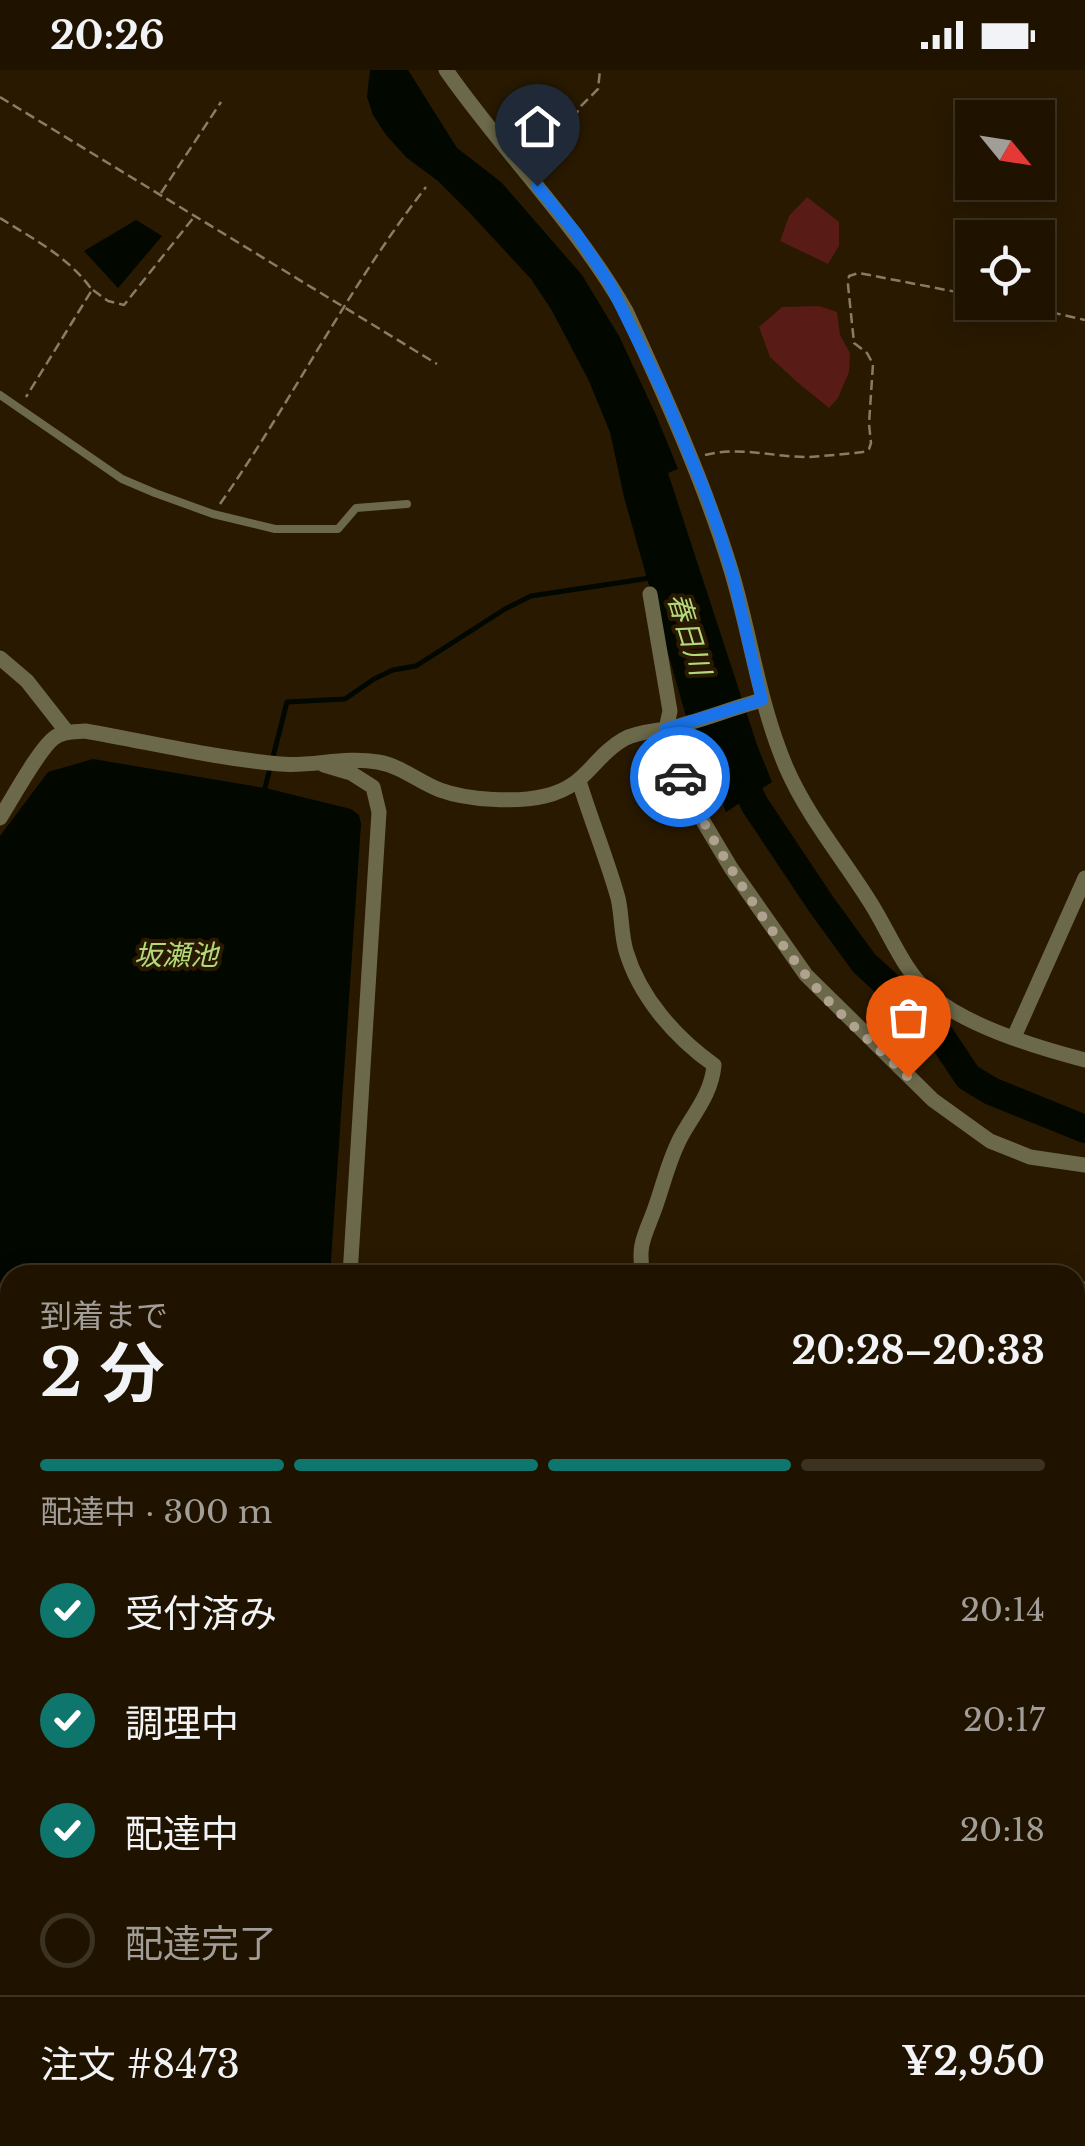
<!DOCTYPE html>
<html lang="ja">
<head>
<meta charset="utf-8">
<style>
  :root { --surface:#1f1300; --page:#2c200f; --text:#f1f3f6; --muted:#a19e99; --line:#3c3222; --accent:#0f766e }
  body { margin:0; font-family:"Libre Baskerville","Noto Sans JP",serif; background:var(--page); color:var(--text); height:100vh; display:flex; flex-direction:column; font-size:38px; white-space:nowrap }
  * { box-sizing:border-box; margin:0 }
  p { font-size:32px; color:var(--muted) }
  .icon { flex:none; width:55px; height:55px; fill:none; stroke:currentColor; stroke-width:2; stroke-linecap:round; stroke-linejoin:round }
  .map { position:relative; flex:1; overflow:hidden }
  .details { position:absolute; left:0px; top:1195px; width:1085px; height:882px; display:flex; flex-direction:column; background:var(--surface); border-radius:30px 30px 0 0; box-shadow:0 5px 25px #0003,0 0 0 2px var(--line) }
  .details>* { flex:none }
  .needle { width:65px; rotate:120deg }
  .controls { position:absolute; left:955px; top:30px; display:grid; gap:20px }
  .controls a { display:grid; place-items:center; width:100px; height:100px; border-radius:0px; background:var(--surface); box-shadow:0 5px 25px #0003,0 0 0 2px var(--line); font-size:50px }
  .pin { position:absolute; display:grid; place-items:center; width:85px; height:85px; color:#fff; margin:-102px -42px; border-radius:50% 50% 50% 0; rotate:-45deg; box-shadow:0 0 10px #0007 }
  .pin .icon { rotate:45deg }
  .courier { position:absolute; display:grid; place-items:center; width:100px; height:100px; margin:-50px; border:8px solid #1a73e8; border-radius:50%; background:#fff; color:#222; box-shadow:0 2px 12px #0007 }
  .headline em { font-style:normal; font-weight:700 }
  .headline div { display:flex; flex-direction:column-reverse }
  .headline { display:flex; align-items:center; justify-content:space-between; height:170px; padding:0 40px }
  h1 { font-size:65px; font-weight:700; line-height:75px }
  .bar { display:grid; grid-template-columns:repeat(4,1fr); gap:15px 10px; align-content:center; height:120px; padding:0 40px }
  .bar i { height:12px; border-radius:8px; background:var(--line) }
  .bar .selected { background:var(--accent) }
  .bar p { grid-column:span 4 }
  .line { display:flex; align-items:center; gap:25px; padding:0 40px; border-top:2px solid var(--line) }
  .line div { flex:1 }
  ol { padding:0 40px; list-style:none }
  li { display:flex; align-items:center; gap:30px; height:110px }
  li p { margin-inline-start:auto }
  li .icon { padding:10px; border-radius:50%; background:var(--accent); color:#fff; stroke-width:4 }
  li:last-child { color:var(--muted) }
  li i { width:55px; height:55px; border:5px solid var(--line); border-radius:50% }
  .status { display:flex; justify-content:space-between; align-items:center; height:70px; padding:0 50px; background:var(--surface); direction:ltr }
  .status svg { height:28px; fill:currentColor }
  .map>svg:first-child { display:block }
  .green { fill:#581b16 }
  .water { fill:#020700 }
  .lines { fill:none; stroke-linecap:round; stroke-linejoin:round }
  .stream { stroke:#020700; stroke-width:5 }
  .river { stroke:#020700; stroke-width:28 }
  .path { stroke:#897c67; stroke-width:2.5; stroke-dasharray:10 5; stroke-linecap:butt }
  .lane { stroke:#6c694b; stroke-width:8 }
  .street { stroke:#6c694b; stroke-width:15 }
  .secondary { stroke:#9a9463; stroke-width:22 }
  .done { stroke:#afa28f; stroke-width:10; stroke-dasharray:0 18 }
  .route { stroke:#1a73e8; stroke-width:12 }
  .labels { text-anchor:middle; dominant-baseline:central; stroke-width:8; stroke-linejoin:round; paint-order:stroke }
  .water-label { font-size:28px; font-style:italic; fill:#b2d97a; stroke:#291900 }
</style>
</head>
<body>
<div class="status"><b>20:26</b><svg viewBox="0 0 49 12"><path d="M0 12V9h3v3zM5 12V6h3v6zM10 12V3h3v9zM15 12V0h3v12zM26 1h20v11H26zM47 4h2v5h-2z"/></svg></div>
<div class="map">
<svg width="1085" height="2076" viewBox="0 0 1085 2076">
  <rect width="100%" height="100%" fill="#291900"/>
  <path class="green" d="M807,127L839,152V176L828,194L780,171L789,146Z
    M819,236L837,242L840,265L850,283L849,302L838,328L829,338L797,312L770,287L759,257L782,237Z
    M0,1278L10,1279V1411L0,1409Z
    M1085,1872V2076H840L870,2068H1075V1874Z"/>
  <path class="water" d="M370,0H408L457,78L501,112L582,205L619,266L656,345L678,399L668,403L757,675L772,712L726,742L685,643L624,427L610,362L588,309L551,239L531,209L469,142L438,111L407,88L386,65L373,45L367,27Z
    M136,150L162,166L118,218L84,181Z
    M93,689L265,718L351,739L359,745L361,754L330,1205H10V1268L0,1272V766L48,702Z"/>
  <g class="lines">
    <path class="stream" d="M265,718L287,632L345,629L374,609L393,600L416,596L505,539L531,526L650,508"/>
    <path class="river" d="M734,692L755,735L821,834L864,893L936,959L968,1007L991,1021L1085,1059"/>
    <path class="path" d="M0,27L437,294
      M545,102L580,37L598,19L600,0
      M161,123L221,32
      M0,148C33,169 69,187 92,220L26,327
      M93,220L108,231L124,235L194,147
      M1007,232L1085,250
      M705,385C739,376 773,387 808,387C826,386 845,384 863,382L869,379L871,373L869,354L873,294L867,283L854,273L848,215L849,206L859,203L972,225
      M220,434C292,331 349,216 426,117
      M1075,1863L1085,1859"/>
    <path class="lane" d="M0,325L122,409L155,423L213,444L275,459H338L356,438L407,434"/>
    <path class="street" d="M446,0C503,82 576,153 626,241C665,326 704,411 731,500C751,566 759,634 786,697C807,746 842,787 870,832C890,863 903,901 932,926C968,957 1039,978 1085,990
      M650,524L670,641L666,659V680L697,741L731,798L806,905L933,1030L990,1071L1030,1087L1085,1095
      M0,588L27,611L67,662
      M324,695L351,703L373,717L379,742L350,1205
      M579,711C591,750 607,789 618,828C622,845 621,864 626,881C640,928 676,968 714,995C712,1022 695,1042 682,1065C669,1088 664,1113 655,1138C645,1166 637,1174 643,1205
      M0,748C12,729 39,679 54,668C62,661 74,662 85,661C149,672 214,688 280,694C313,697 343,686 378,692C401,696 419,712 440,720C467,730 517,733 545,726C588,716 592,687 624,669C639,661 659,661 675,657C705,649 733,638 762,630
      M1014,967L1085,808
      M1075,1219H1085
      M0,1570L10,1576
      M0,1621L10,1601
      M1075,1621L1085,1631
      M358,2068L363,2069L369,2076
      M88,2076L92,2068
      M224,2076L230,2068
      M273,2076L276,2068
      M321,2076L335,2068
      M726,2076L730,2068"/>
    <path class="secondary" d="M0,1944L10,1949
      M244,2068L261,2076"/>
  </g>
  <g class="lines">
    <path class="done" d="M680,707C714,776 757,843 804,903C833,940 874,974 908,1007"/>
    <path class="route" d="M537,116L576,163L610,214L664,324L705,422L720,464L733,506L762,630L666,659V680L680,707"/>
  </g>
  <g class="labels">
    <g class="water-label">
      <text transform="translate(689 564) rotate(73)">春日川</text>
      <text x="176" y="885">坂瀬池</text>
    </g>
  </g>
</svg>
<div class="controls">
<a><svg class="needle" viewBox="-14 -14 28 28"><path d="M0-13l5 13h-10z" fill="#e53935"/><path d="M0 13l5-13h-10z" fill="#a19e99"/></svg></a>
<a><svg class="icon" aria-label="locate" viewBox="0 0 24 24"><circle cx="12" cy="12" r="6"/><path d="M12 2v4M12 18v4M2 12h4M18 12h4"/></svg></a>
</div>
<div class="pin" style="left:908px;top:1007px;background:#ea580c"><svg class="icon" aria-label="bag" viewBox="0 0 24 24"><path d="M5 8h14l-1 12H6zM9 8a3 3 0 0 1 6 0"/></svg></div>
<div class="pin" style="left:537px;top:116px;background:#1f2937"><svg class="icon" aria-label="home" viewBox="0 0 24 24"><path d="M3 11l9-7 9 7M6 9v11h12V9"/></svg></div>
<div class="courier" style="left:680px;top:707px"><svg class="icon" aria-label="car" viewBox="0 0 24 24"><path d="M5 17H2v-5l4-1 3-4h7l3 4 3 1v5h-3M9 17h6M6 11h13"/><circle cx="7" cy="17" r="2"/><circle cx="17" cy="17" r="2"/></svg></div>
<section class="details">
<div class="headline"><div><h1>2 分</h1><p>到着まで</p></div><em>20:28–20:33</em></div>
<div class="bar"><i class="selected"></i><i class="selected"></i><i class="selected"></i><i></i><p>配達中 · 300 m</p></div>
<ol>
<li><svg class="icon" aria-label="check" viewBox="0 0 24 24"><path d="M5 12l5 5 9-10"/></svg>受付済み<p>20:14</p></li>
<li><svg class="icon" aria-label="check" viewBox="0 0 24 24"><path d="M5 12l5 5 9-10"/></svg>調理中<p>20:17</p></li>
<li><svg class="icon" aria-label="check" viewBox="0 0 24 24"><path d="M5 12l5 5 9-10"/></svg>配達中<p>20:18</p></li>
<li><i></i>配達完了</li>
</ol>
<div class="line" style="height:130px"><div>注文 #8473</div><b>¥2,950</b></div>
</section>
</div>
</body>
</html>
